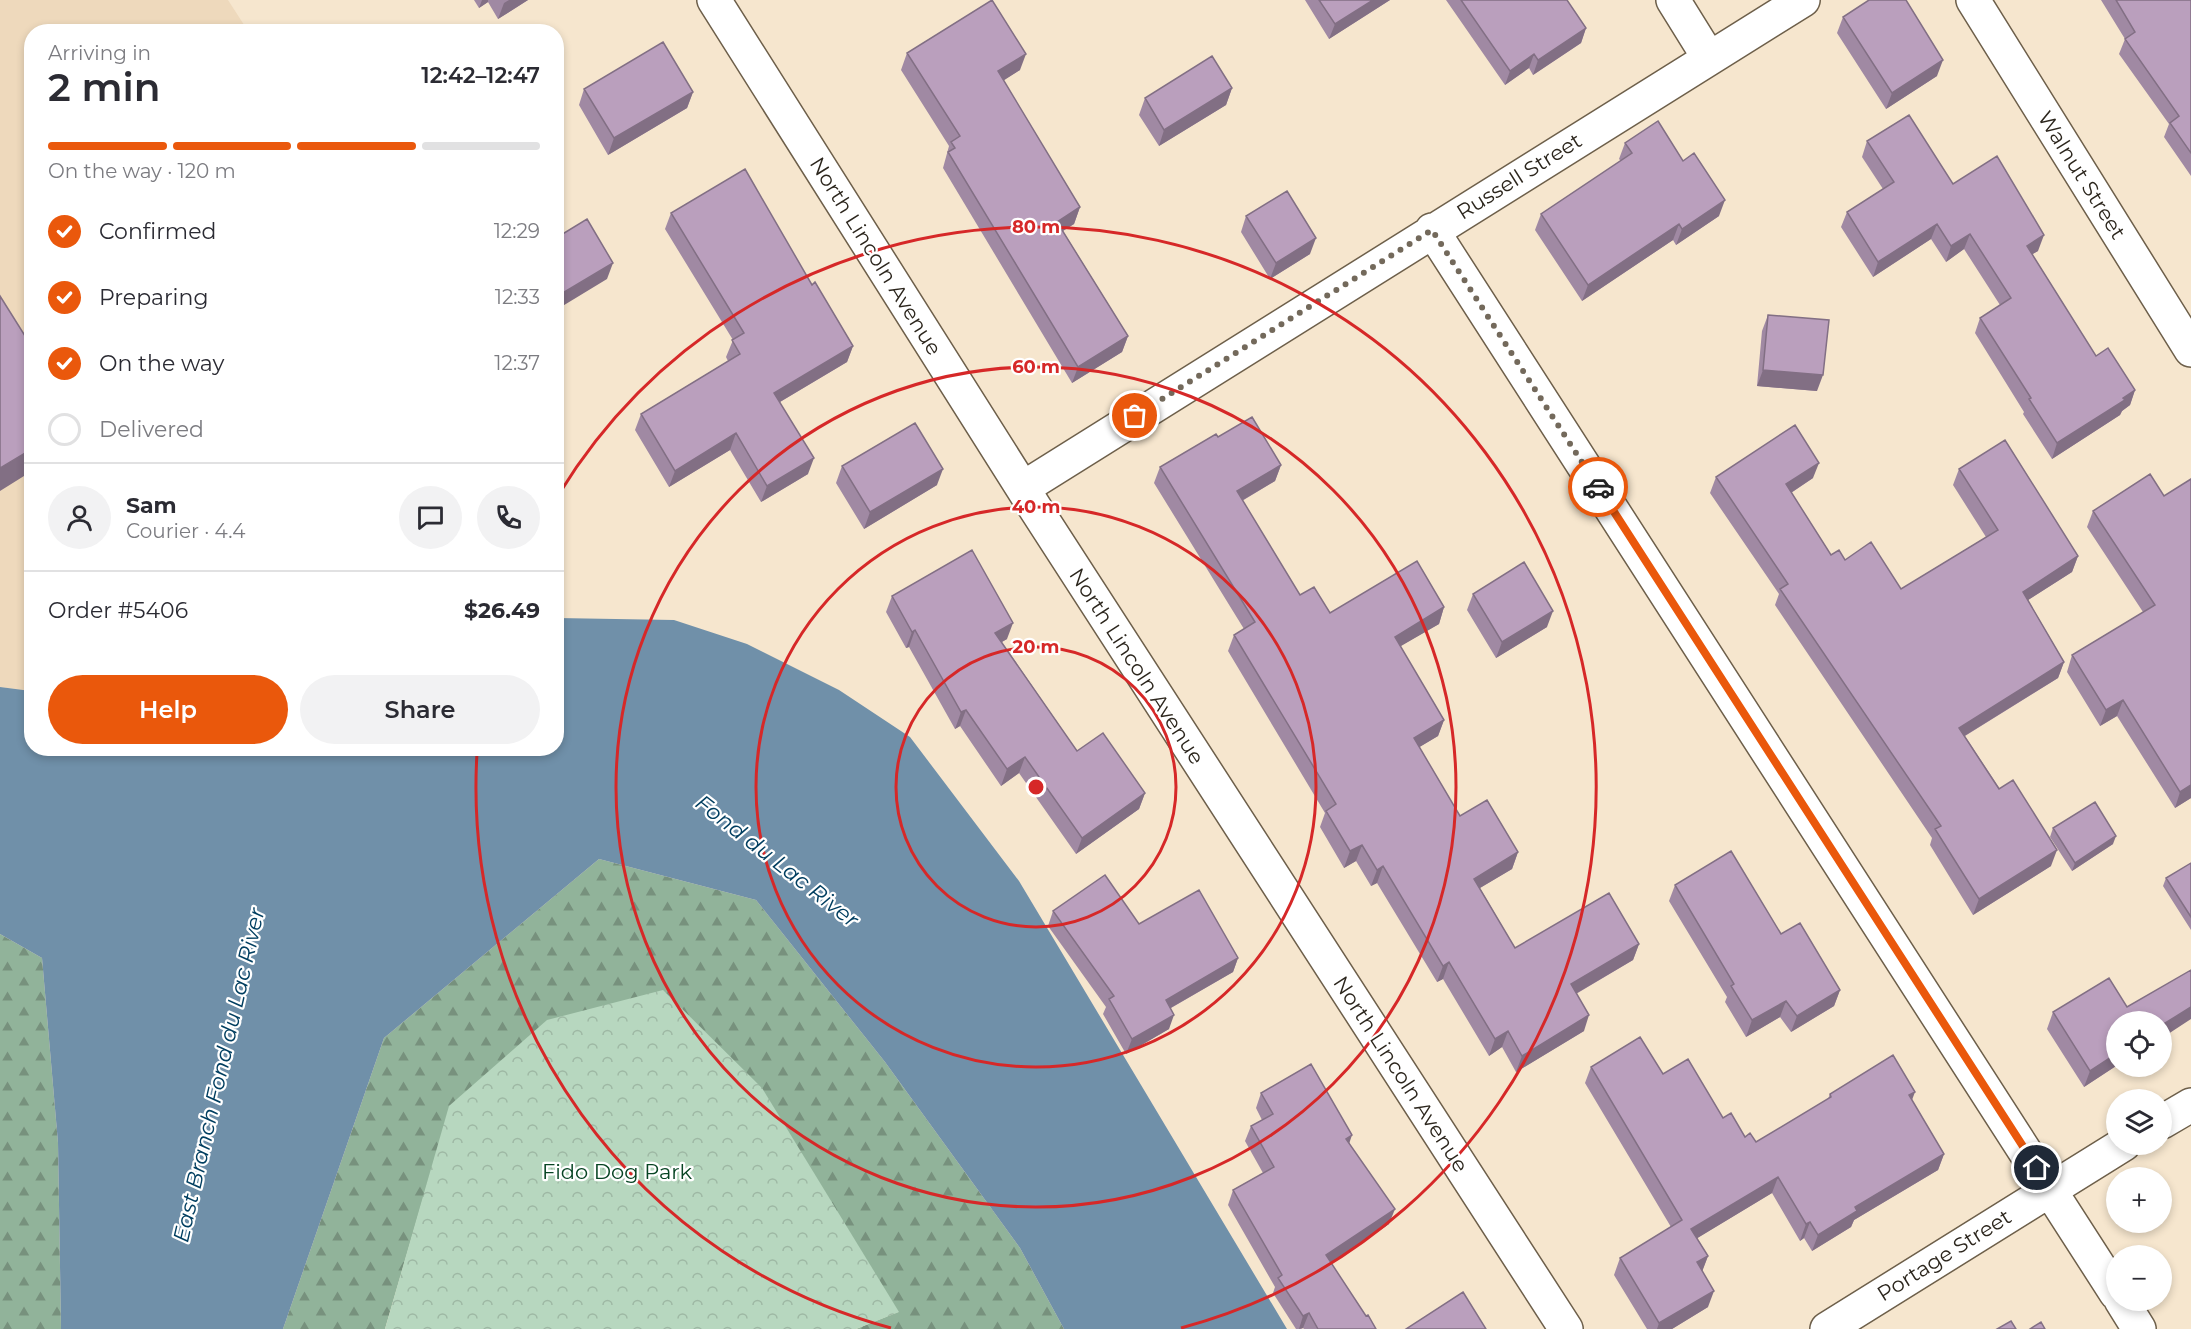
<!DOCTYPE html>
<html lang="en">
<head>
<meta charset="utf-8">
<style>
  :root { --surface:#fff; --page:#f2f2f3; --text:#2b2b33; --muted:#7c7c81; --line:#e1e1e2; --accent:#ea580c }
  body { margin:0; font-family:Montserrat,sans-serif; background:var(--page); color:var(--text); height:100vh; display:flex; flex-direction:column; font-size:22px; white-space:nowrap }
  * { box-sizing:border-box; margin:0 }
  p { font-size:20px; color:var(--muted) }
  .icon { flex:none; width:33px; height:33px; fill:none; stroke:currentColor; stroke-width:2; stroke-linecap:round; stroke-linejoin:round }
  .map { position:relative; flex:1; overflow:hidden }
  .details { position:absolute; left:24px; top:24px; width:540px; height:732px; display:flex; flex-direction:column; background:var(--surface); border-radius:24px; box-shadow:0 3px 9px #0003 }
  .details>* { flex:none }
  .tools { position:absolute; left:2106px; top:1011px; display:grid; gap:12px }
  .tools a { display:grid; place-items:center; width:66px; height:66px; border-radius:50%; background:var(--surface); box-shadow:0 3px 9px #0003; font-size:30px }
  .pin { position:absolute; display:grid; place-items:center; width:51px; height:51px; color:#fff; margin:-26px; border:3px solid #fff; border-radius:50%; box-shadow:0 2px 6px #0007 }
  .courier { position:absolute; display:grid; place-items:center; width:60px; height:60px; margin:-30px; border:4px solid #ea580c; border-radius:50%; background:#fff; color:#222; box-shadow:0 2px 8px #0007 }
  .headline em { font-style:normal; font-weight:600 }
  .headline div { display:flex; flex-direction:column-reverse }
  .headline { display:flex; align-items:center; justify-content:space-between; height:102px; padding:0 24px }
  h1 { font-size:39px; font-weight:600; line-height:45px }
  .bar { display:grid; grid-template-columns:repeat(4,1fr); gap:9px 6px; align-content:center; height:72px; padding:0 24px }
  .bar i { height:8px; border-radius:4px; background:var(--line) }
  .bar .on { background:var(--accent) }
  .bar p { grid-column:span 4 }
  .line { display:flex; align-items:center; gap:15px; padding:0 24px; border-top:2px solid var(--line) }
  .line div { flex:1 }
  .round { display:grid; place-items:center; flex:none; width:63px; height:63px; border-radius:32px; background:var(--page) }
  ol { padding:0 24px; list-style:none }
  li { display:flex; align-items:center; gap:18px; height:66px }
  li p { margin-inline-start:auto }
  li .icon { padding:6px; border-radius:50%; background:var(--accent); color:#fff; stroke-width:4 }
  li:last-child { color:var(--muted) }
  li i { width:33px; height:33px; border:3px solid var(--line); border-radius:50% }
  .primary-button { display:flex; gap:12px; margin-top:auto; padding:12px 24px }
  .primary-button a { flex:1; height:69px; border-radius:36px; background:var(--accent); color:#fff; font-size:24px; font-weight:600; line-height:69px; text-align:center }
  .primary-button a+a { background:var(--page); color:var(--text) }
  .map>svg:first-child { display:block }
  .built { fill:#eed9bc }
  .forest { fill:url(#forest-firs) }
  .park { fill:url(#park-crowns) }
  .water { fill:#7090a9 }
  .lines { fill:none; stroke-linecap:round; stroke-linejoin:round }
  .street-casing { stroke:#6d5f4a; stroke-width:36 }
  .street { stroke:#fff; stroke-width:33 }
  .wall { fill:#a089a3 }
  .shaded-wall { fill:#826f84 }
  .building { fill:#ba9fbd; stroke:#826f84; stroke-width:1.5 }
  .done { stroke:#73695b; stroke-width:6; stroke-dasharray:0 10.8 }
  .route { stroke:#ea580c; stroke-width:8 }
  .ring { fill:none; stroke:#d62828; stroke-width:3 }
  .labels { text-anchor:middle; dominant-baseline:central; stroke-width:4.5; stroke-linejoin:round; paint-order:stroke }
  .street-label { font-size:21px; fill:#2c261d; stroke:#fff }
  .park-label { font-size:21px; fill:#074423; stroke:#fff }
  .water-label { font-size:22px; font-style:italic; fill:#003e60; stroke:#fff }
  .centre { fill:#d62828; stroke:#fff; stroke-width:3 }
  .ring-label { font-size:18px; text-anchor:middle; font-weight:bold; fill:#d62828; stroke:#fff; stroke-width:4.5; stroke-linejoin:round; paint-order:stroke }
</style>
</head>
<body>
<div class="map">
<svg width="2191" height="1329" viewBox="0 0 2191 1329">
  <defs>
    <pattern id="forest-firs" width="22" height="20" patternUnits="userSpaceOnUse" patternTransform="scale(1.5)"><rect width="22" height="20" fill="#91b39a"/><path d="M5 1l3.5 6h-7zM16 11l3.5 6h-7z" fill="#77917d"/></pattern>
    <pattern id="park-crowns" width="20" height="18" patternUnits="userSpaceOnUse" patternTransform="scale(1.5)"><rect width="20" height="18" fill="#b7d7bf"/><path d="M2 6a3 3 0 1 1 6 0M12 15a3 3 0 1 1 6 0" fill="none" stroke="#9eb8a4"/></pattern>
  </defs>
  <rect width="100%" height="100%" fill="#f6e6ce"/>
  <path class="built" d="M0,0H228L248,31L32,32L31,691L0,687Z"/>
  <path class="forest" d="M599,859L756,900L885,1062L1020,1248L1064,1329H856L898,1312L450,1106L385,1329H283L384,1038Z
    M0,934L42,958L58,1143L61,1329H0Z"/>
  <path class="park" d="M663,990L762,1088L899,1312L856,1329H385L449,1106L547,1020Z"/>
  <path class="water" d="M557,618L674,620L747,644L839,690L910,737L1019,881L1287,1329H1064L1020,1248L885,1062L756,900L599,859L384,1038L283,1329H61L58,1143L42,958L0,934V687L31,691L32,748H556Z"/>
  <g class="lines">
    <g class="street-casing">
      <path id="street" d="M714,0L1037,511L1566,1329
        M1673,0L1709,58
        M1973,0L2191,350
        M1432,230L2116,1293
        M1023,488L1803,0
        M2162,1122L2191,1105
        M2121,1300L2139,1329
        M1827,1329L2124,1144"/>
    </g>
    <use href="#street" class="street"/>
  </g>
  <path class="wall" d="M474,0H528L498,19L488,2L479,8Z
    M1305,0H1390L1329,39Z
    M1446,0H1567L1586,28L1581,43L1533,75L1529,68L1505,85Z
    M2101,0H2191V176L2164,137L2169,124L2119,54L2125,39Z
    M1843,17L1937,76L1886,109L1837,33Z
    M907,53L1020,70L1003,80L1080,207L1074,224L1063,231L1128,336L1122,352L1072,383L943,168L949,146L901,70Z
    M1232,88L1226,105L1159,146L1139,115L1145,98Z
    M584,89L693,92L687,108L608,155L579,105Z
    M1867,141L1953,184L2038,251L2032,254L2096,356L2135,390L2130,405L2122,411L2120,415L2052,459L2023,414L2024,412L1975,333L1980,318L2000,305L1964,249L1946,262L1931,239L1873,277L1841,227L1847,212L1883,189L1862,157Z
    M1625,143L1719,216L1676,245L1673,240L1582,301L1535,230L1541,214L1621,161L1619,159Z
    M671,213L812,285L853,346L847,362L780,402L808,474L761,502L730,450L669,487L635,430L641,414L728,361L726,357L733,340L665,229Z
    M1246,216L1310,254L1270,279L1241,232Z
    M1768,315L1817,391L1757,386L1762,331Z
    M1218,437L1281,465L1275,481L1242,501L1300,595L1330,613L1444,607L1439,624L1400,646L1444,720L1438,736L1419,747L1460,816L1518,852L1512,869L1480,888L1515,948L1639,944L1633,960L1576,994L1584,1031L1516,1072L1502,1047L1489,1056L1443,979L1437,982L1377,883L1371,886L1356,861L1344,868L1320,827L1325,813L1228,651L1234,635L1244,629L1154,483L1160,467Z
    M842,466L937,485L864,529L836,483Z
    M1959,469L2078,556L2072,572L2028,600L2064,662L2058,678L1965,736L2051,866L1973,915L1930,845L1932,838L1775,605L1779,594L1710,493L1716,477L1813,478L1791,493L1831,555L1845,560L1901,589L1986,537L1953,485Z
    M2191,479V798L2175,808L2117,716L2100,726L2067,672L2072,655L2143,612L2087,527L2093,511L2164,496Z
    M1473,594L1547,627L1496,658L1467,610Z
    M892,596L1007,639L1002,642L1077,751L1145,793L1139,809L1076,854L1019,773L1001,786L960,726L955,729L909,647L906,648L886,612Z
    M2053,828L2113,844L2072,871L2050,837Z
    M2191,863V930L2163,886L2166,878Z
    M1675,885L1781,934L1840,990L1834,1006L1791,1032L1780,1017L1746,1037L1725,1002L1727,997L1669,901Z
    M1053,911L1139,924L1238,958L1233,972L1171,1008L1169,1029L1126,1054L1103,1014L1106,1007L1048,926Z
    M2053,1012L2116,1022V1066L2084,1087L2047,1029Z
    M1591,1067L1663,1074L1723,1118L1745,1137L1756,1142L1828,1099L1830,1094L1912,1100L1944,1154L1938,1170L1854,1220L1851,1227L1812,1251L1804,1238L1800,1241L1772,1193L1697,1238L1708,1256L1702,1271L1708,1307L1672,1329H1647L1614,1275L1620,1258L1671,1227L1585,1083Z
    M1261,1093L1349,1143L1389,1224L1331,1263L1366,1316L1376,1329H1304L1303,1328L1301,1329H1296L1273,1293L1275,1287L1228,1205L1233,1190L1263,1173L1245,1141L1251,1126L1262,1120L1256,1108Z"/>
  <path class="shaded-wall" d="M482,0H488V2L479,8Z
    M509,0H528L498,19L504,3Z
    M1373,0H1390L1329,39L1335,24Z
    M1586,28L1581,43L1533,75L1538,60Z
    M1026,54L1020,70L992,88L998,71Z
    M1534,54L1529,68L1505,85L1510,71Z
    M1943,60L1937,76L1886,109L1892,93Z
    M1232,88L1226,105L1159,146L1164,130Z
    M693,92L687,108L608,155L614,138Z
    M1725,200L1719,216L1676,245L1682,229Z
    M1080,207L1074,224L1051,238L1057,222Z
    M1679,224L1673,240L1582,301L1588,285Z
    M1937,224L1931,239L1873,277L1878,262Z
    M1970,234L1964,249L1946,262L1951,246Z
    M2044,235L2038,251L2021,261L2027,246Z
    M1316,238L1310,254L1270,279L1276,263Z
    M613,263L607,279L556,310V297Z
    M1128,336L1122,352L1072,383L1078,367Z
    M853,346L847,362L768,409L774,393Z
    M1763,370L1823,375L1817,391L1757,386Z
    M2135,390L2130,405L2122,411L2120,415L2052,459L2057,443Z
    M736,433L730,450L669,487L675,471Z
    M32,449V471L0,491V468Z
    M814,458L808,474L761,502L767,486Z
    M1819,463L1813,478L1780,500L1786,484Z
    M1281,465L1275,481L1231,507L1237,491Z
    M943,469L937,485L864,529L870,512Z
    M2078,556L2072,572L2017,607L2023,592Z
    M1444,607L1439,624L1389,653L1395,637Z
    M1553,611L1547,627L1496,658L1502,642Z
    M1013,623L1007,639L989,649L995,633Z
    M915,630L909,647L906,648L912,632Z
    M2064,662L2058,678L1953,743L1959,728Z
    M2123,700L2117,716L2100,726L2106,710Z
    M966,710L960,726L955,729L961,712Z
    M1444,720L1438,736L1408,754L1414,738Z
    M1025,757L1019,773L1001,786L1007,769Z
    M2191,785V798L2175,808L2180,792Z
    M1145,793L1139,809L1076,854L1082,838Z
    M2116,836L2113,844L2072,871L2075,863Z
    M1362,845L1356,861L1344,868L1350,851Z
    M2057,850L2051,866L1973,915L1979,899Z
    M1518,852L1512,869L1468,895L1474,879Z
    M1383,866L1377,883L1371,886L1377,870Z
    M1639,944L1633,960L1565,1000L1571,984Z
    M1238,958L1233,972L1160,1014L1166,1000Z
    M1449,962L1443,979L1437,982L1443,966Z
    M1840,990L1834,1006L1791,1032L1797,1016Z
    M1786,1001L1780,1017L1746,1037L1752,1020Z
    M2191,1007V1019L2162,1038V1025Z
    M1174,1015L1169,1029L1126,1054L1132,1039Z
    M1589,1015L1584,1031L1516,1072L1522,1056Z
    M1508,1031L1502,1047L1489,1056L1495,1039Z
    M2116,1054V1066L2084,1087L2090,1071Z
    M1915,1092L1909,1108V1095Z
    M1352,1135L1347,1150L1346,1139Z
    M1944,1154L1938,1170L1854,1220L1851,1227L1812,1251L1818,1235L1855,1207Z
    M1778,1177L1772,1193L1686,1245L1691,1229Z
    M1395,1209L1389,1224L1321,1270L1326,1255Z
    M1810,1222L1804,1238L1800,1241L1806,1224Z
    M1708,1256L1702,1272L1697,1262Z
    M1714,1291L1708,1307L1672,1329H1657L1659,1323Z
    M1309,1313L1303,1328L1299,1329L1303,1316Z"/>
  <path class="building" d="M992,0L1026,54L998,71L1080,207L1057,222L1128,336L1078,367L948,152L955,148L951,142L960,136L907,53Z
    M1319,0H1373L1335,24Z
    M1461,0H1567L1586,28L1538,60L1534,54L1510,71Z
    M1869,0H1906L1943,60L1892,93L1843,17Z
    M2116,0H2191V153L2170,123L2179,116L2125,39L2135,32Z
    M663,42L693,92L614,138L584,89Z
    M1212,56L1232,88L1164,130L1145,98Z
    M1909,115L1953,184L1997,156L2044,235L2027,246L2096,356L2108,348L2135,390L2123,398L2125,400L2057,443L2029,399L2031,398L1980,318L2011,298L1970,234L1951,246L1937,224L1878,262L1847,212L1894,182L1867,141Z
    M1658,121L1683,161L1694,153L1725,200L1682,229L1679,224L1588,285L1541,214L1632,153L1625,143Z
    M745,169L812,285L815,282L853,346L774,393L814,458L767,486L736,433L675,471L641,414L740,354L732,340L744,333L671,213Z
    M1287,191L1316,238L1276,263L1246,216Z
    M587,219L613,263L556,297V238Z
    M0,296L32,347V449L0,468Z
    M1768,315L1829,320L1823,375L1763,370Z
    M1252,417L1281,465L1237,491L1300,595L1314,587L1330,613L1417,561L1444,607L1395,637L1444,720L1414,738L1460,816L1487,800L1518,852L1474,879L1515,948L1609,893L1639,944L1571,984L1589,1015L1522,1056L1508,1031L1495,1039L1449,962L1443,966L1383,866L1377,870L1362,845L1350,851L1326,811L1336,804L1234,635L1255,622L1160,467L1216,434L1218,437Z
    M915,423L943,469L870,512L842,466Z
    M1795,425L1819,463L1786,484L1831,555L1839,550L1845,560L1871,542L1901,589L1998,530L1959,469L2005,440L2078,556L2023,592L2064,662L1959,728L1999,789L2013,780L2057,850L1979,899L1935,829L1941,826L1780,589L1788,584L1716,477Z
    M2150,474L2164,496L2191,479V785L2180,792L2123,700L2106,710L2072,655L2155,605L2093,511Z
    M972,550L1013,623L995,633L1077,751L1103,733L1145,793L1082,838L1025,757L1007,769L966,710L961,712L915,630L912,632L892,596Z
    M1524,562L1553,611L1502,642L1473,594Z
    M2095,802L2116,836L2075,863L2053,828Z
    M1731,851L1781,934L1800,923L1840,990L1797,1016L1786,1001L1752,1020L1731,986L1734,984L1675,885Z
    M2191,863V917L2166,878Z
    M1105,875L1139,924L1199,890L1238,958L1166,1000L1174,1015L1132,1039L1109,999L1114,996L1053,911Z
    M2191,970V1007L2162,1025V1022H2116V1054L2090,1071L2053,1012L2109,978L2127,1007Z
    M1640,1037L1663,1074L1688,1059L1723,1118L1731,1113L1745,1137L1750,1133L1756,1142L1831,1097L1830,1094L1893,1055L1915,1092L1909,1095L1944,1154L1855,1207L1857,1211L1818,1235L1810,1222L1806,1224L1778,1177L1691,1229L1708,1256L1697,1262L1714,1291L1659,1323L1620,1258L1682,1220L1591,1067Z
    M1311,1064L1352,1135L1346,1139L1395,1209L1326,1255L1366,1316L1368,1315L1376,1329H1318L1309,1313L1303,1316L1278,1278L1282,1275L1233,1190L1274,1167L1251,1126L1273,1114L1261,1093Z
    M1463,1292L1486,1329H1406Z
    M2011,1321L2016,1329H1997Z
    M2041,1322L2045,1329H2030Z"/>
  <g class="lines">
    <path class="done" d="M1135,416L1432,230L1598,487"/>
    <path class="route" d="M1598,487L2037,1168"/>
  </g>
  <g class="ring">
    <circle cx="1036" cy="787" r="140"/>
    <circle cx="1036" cy="787" r="280"/>
    <circle cx="1036" cy="787" r="420"/>
    <path d="M891 1328A560 560 0 0 1 477 753M559 494A560 560 0 1 1 1181 1328"/>
  </g>
  <g class="labels">
    <g class="street-label">
      <text transform="translate(2082 175) rotate(58)">Walnut Street</text>
      <text transform="translate(1519 176) rotate(-32)">Russell Street</text>
      <text transform="translate(876 256) rotate(58)">North Lincoln Avenue</text>
      <text transform="translate(1137 666) rotate(57)">North Lincoln Avenue</text>
      <text transform="translate(1401 1074) rotate(57)">North Lincoln Avenue</text>
      <text transform="translate(1944 1255) rotate(-32)">Portage Street</text>
    </g>
    <g class="park-label">
      <text x="617" y="1171">Fido Dog Park</text>
    </g>
    <g class="water-label">
      <text transform="translate(777 861) rotate(38)">Fond du Lac River</text>
      <text transform="translate(219 1075) rotate(-77)">East Branch Fond du Lac River</text>
    </g>
  </g>
  <circle cx="1036" cy="787" r="9" class="centre"/>
  <g class="ring-label">
    <text x="1036" y="233">80 m</text>
    <text x="1036" y="373">60 m</text>
    <text x="1036" y="513">40 m</text>
    <text x="1036" y="653">20 m</text>
  </g>
</svg>
<div class="tools">
<a><svg class="icon" aria-label="locate" viewBox="0 0 24 24"><circle cx="12" cy="12" r="6"/><path d="M12 2v4M12 18v4M2 12h4M18 12h4"/></svg></a>
<a><svg class="icon" aria-label="layers" viewBox="0 0 24 24"><path d="M12 4l9 5-9 5-9-5zM3 14l9 5 9-5"/></svg></a>
<a>+</a>
<a>−</a>
</div>
<div class="pin" style="left:1135px;top:416px;background:#ea580c"><svg class="icon" aria-label="bag" viewBox="0 0 24 24"><path d="M5 8h14l-1 12H6zM9 8a3 3 0 0 1 6 0"/></svg></div>
<div class="pin" style="left:2037px;top:1168px;background:#1f2937"><svg class="icon" aria-label="home" viewBox="0 0 24 24"><path d="M3 11l9-7 9 7M6 9v11h12V9"/></svg></div>
<div class="courier" style="left:1598px;top:487px"><svg class="icon" aria-label="car" viewBox="0 0 24 24"><path d="M5 17H2v-5l4-1 3-4h7l3 4 3 1v5h-3M9 17h6M6 11h13"/><circle cx="7" cy="17" r="2"/><circle cx="17" cy="17" r="2"/></svg></div>
<section class="details">
<div class="headline"><div><h1>2 min</h1><p>Arriving in</p></div><em>12:42–12:47</em></div>
<div class="bar"><i class="on"></i><i class="on"></i><i class="on"></i><i></i><p>On the way · 120 m</p></div>
<ol>
<li><svg class="icon" aria-label="check" viewBox="0 0 24 24"><path d="M5 12l5 5 9-10"/></svg>Confirmed<p>12:29</p></li>
<li><svg class="icon" aria-label="check" viewBox="0 0 24 24"><path d="M5 12l5 5 9-10"/></svg>Preparing<p>12:33</p></li>
<li><svg class="icon" aria-label="check" viewBox="0 0 24 24"><path d="M5 12l5 5 9-10"/></svg>On the way<p>12:37</p></li>
<li><i></i>Delivered</li>
</ol>
<div class="line" style="height:108px"><a class="round"><svg class="icon" aria-label="person" viewBox="0 0 24 24"><circle cx="12" cy="8" r="4"/><path d="M4 21q1-7 8-7t8 7"/></svg></a><div><b>Sam</b><p>Courier · 4.4</p></div><a class="round"><svg class="icon" aria-label="chat" viewBox="0 0 24 24"><path d="M4 5h16v11H9l-5 4z"/></svg></a><a class="round"><svg class="icon" aria-label="phone" viewBox="0 0 24 24"><path d="M5 4h4l2 5-3 2q2 4 5 5l2-3 5 2v4C11 20 4 13 5 4z"/></svg></a></div>
<div class="line" style="height:78px"><div>Order #5406</div><b>$26.49</b></div>
<div class="primary-button"><a>Help</a><a>Share</a></div>
</section>
</div>
</body>
</html>
